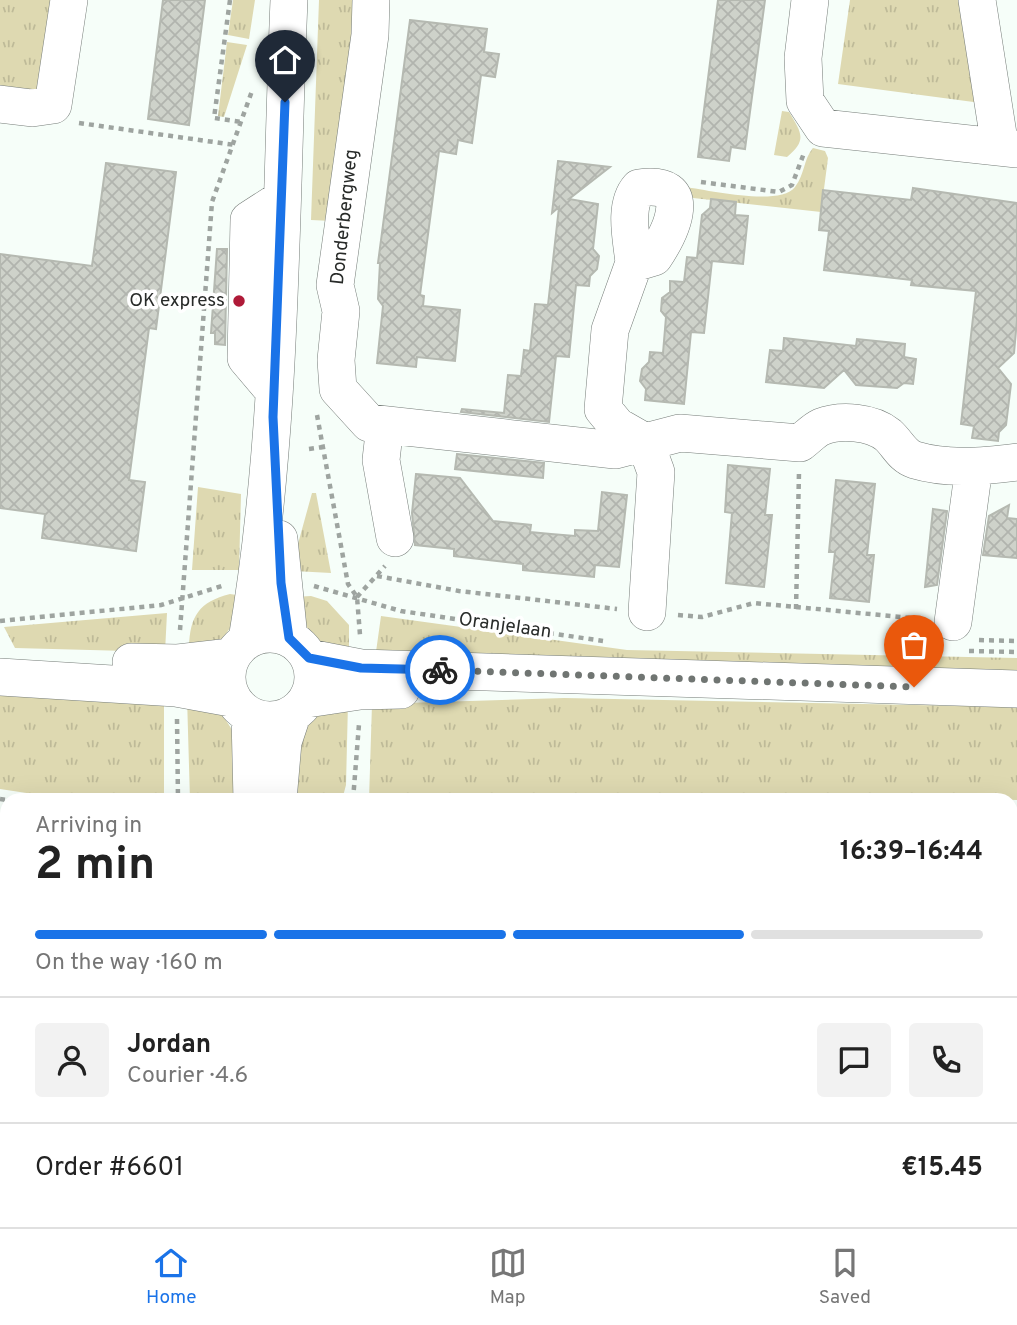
<!DOCTYPE html>
<html lang="en">
<head>
<meta charset="utf-8">
<style>
  :root { --surface:#fff; --page:#f2f2f2; --text:#222; --muted:#767676; --line:#e0e0e0; --accent:#1a73e8 }
  body { margin:0; font-family:Overpass,sans-serif; background:var(--page); color:var(--text); height:100vh; display:flex; flex-direction:column; font-size:26px; white-space:nowrap }
  * { box-sizing:border-box; margin:0 }
  p { font-size:23px; color:var(--muted) }
  .icon { flex:none; width:38px; height:38px; fill:none; stroke:currentColor; stroke-width:2; stroke-linecap:round; stroke-linejoin:round }
  .map { position:relative; flex:1; overflow:hidden }
  .sheet { position:absolute; left:0px; top:793px; width:1018px; height:436px; display:flex; flex-direction:column; background:var(--surface); border-radius:21px 21px 0 0; box-shadow:0 7px 28px #0002 }
  .sheet>* { flex:none }
  .pin { position:absolute; display:grid; place-items:center; width:60px; height:60px; color:#fff; margin:-72px -30px; border-radius:50% 50% 50% 0; rotate:-45deg; box-shadow:0 0 7px #0007 }
  .pin .icon { rotate:45deg }
  .courier { position:absolute; display:grid; place-items:center; width:70px; height:70px; margin:-35px; border:5px solid #1a73e8; border-radius:50%; background:#fff; color:#222; box-shadow:0 2px 9px #0007 }
  .headline em { font-style:normal; font-weight:700 }
  .headline div { display:flex; flex-direction:column-reverse }
  .headline { display:flex; align-items:center; justify-content:space-between; height:119px; padding:0 35px }
  h1 { font-size:46px; font-weight:700; line-height:52px }
  .bar { display:grid; grid-template-columns:repeat(4,1fr); gap:10px 7px; align-content:center; height:84px; padding:0 35px }
  .bar i { height:9px; border-radius:5px; background:var(--line) }
  .bar .on { background:var(--accent) }
  .bar p { grid-column:span 4 }
  .line { display:flex; align-items:center; gap:18px; padding:0 35px; border-top:2px solid var(--line) }
  .line div { flex:1 }
  .round { display:grid; place-items:center; flex:none; width:74px; height:74px; border-radius:7px; background:var(--page) }
  .tab-bar { display:flex; justify-content:space-around; align-items:center; height:98px; border-top:2px solid var(--line); background:var(--surface); font-size:19px; color:var(--muted) }
  .tab-bar a { display:grid; justify-items:center; gap:4px }
  .tab-bar .on { color:var(--accent) }
  .map>svg:first-child { display:block }
  .grass { fill:url(#grass-tufts) }
  .park { fill:url(#park-crowns) }
  .building { fill:url(#building-cross-hatch); stroke:#b5b9b1; stroke-width:2 }
  .lines { fill:none; stroke-linecap:round; stroke-linejoin:round }
  .minor-casing { stroke:#767d79; stroke-width:38 }
  .path { stroke:#9ea4a0; stroke-width:4.5; stroke-dasharray:5 5; stroke-linecap:butt }
  .minor { stroke:#fff; stroke-width:37 }
  .done { stroke:#707572; stroke-width:7; stroke-dasharray:0 12.6 }
  .route { stroke:#1a73e8; stroke-width:9 }
  .poi-dot { fill:#af1a38; stroke:#fff; stroke-width:2.5 }
  .labels { text-anchor:middle; dominant-baseline:central; stroke-width:7; stroke-linejoin:round; paint-order:stroke }
  .street-label { font-size:19px; fill:#282b29; stroke:#fff }
  .poi-label { font-size:19px; fill:#282b29; stroke:#fff; text-anchor:end }
</style>
</head>
<body>
<div class="map">
<svg width="1017" height="1227" viewBox="0 0 1017 1227">
  <defs>
    <pattern id="grass-tufts" width="24" height="20" patternUnits="userSpaceOnUse" patternTransform="scale(1.75)"><rect width="24" height="20" fill="#ded9b1"/><path d="M3 7l-1-3M5 7V3M7 7l1-3M15 17l-1-3M17 17v-4M19 17l1-3" fill="none" stroke="#beba98"/></pattern>
    <pattern id="park-crowns" width="20" height="18" patternUnits="userSpaceOnUse" patternTransform="scale(1.75)"><rect width="20" height="18" fill="#ded9b1"/><path d="M2 6a3 3 0 1 1 6 0M12 15a3 3 0 1 1 6 0" fill="none" stroke="#beba98"/></pattern>
    <pattern id="building-cross-hatch" width="8" height="8" patternUnits="userSpaceOnUse" patternTransform="scale(1.75)"><rect width="8" height="8" fill="#ced2ca"/><path d="M0 0l8 8M0 8l8-8" fill="none" stroke="#b1b4ae"/></pattern>
  </defs>
  <rect width="100%" height="100%" fill="#f6fef9"/>
  <path class="grass" d="M0,0H59L41,94L0,95Z
    M233,0H255L249,39L228,35Z
    M319,0H358L332,221L311,220Z
    M850,0H965L981,103L838,84Z
    M227,42L247,45L224,117L218,116Z
    M782,111L789,112C801,132 808,140 787,157L774,155Z
    M813,148L825,151L828,158L821,212L684,197L685,187C709,190 780,207 795,187C805,174 803,160 813,148Z
    M198,487L241,494L239,570H192Z
    M312,493H316L331,573L294,571L293,562Z
    M230,594L243,596L233,624L220,642L189,647C190,616 199,602 230,594Z
    M311,596L327,601L349,625V657C307,640 308,639 293,597Z
    M167,613L165,652L15,648L4,627Z
    M381,616L627,650L1017,658V675L375,659Z
    M0,687L164,696V800H73L0,789Z
    M187,697L220,711L238,739L241,800H190Z
    M564,698L1017,707V800L687,793L534,800H369L372,704Z
    M348,703L346,785L342,800H287L288,767L310,716Z"/>
  <path class="park" d="M1012,872H1017V1227H650L647,1222H1012Z"/>
  <path class="building" d="M163,0H205L189,125L148,119Z
    M718,0H765L745,149L731,147L729,161L698,157Z
    M410,20L487,29L484,52L499,54L495,77L481,75L472,143L458,140L456,154L439,151L420,295L424,296L423,306L460,310L455,361L417,357L416,367L377,363L383,306L378,299L380,263H378Z
    M558,161L610,167L569,199L598,204L593,249L599,256L597,269L590,276L589,286L576,285L569,357L556,356L549,422L461,412L462,409L504,413L508,375L521,376L524,350L530,351L535,304L548,305L559,207L552,213Z
    M106,163L176,172L156,329L149,328L129,480L145,482L136,551L42,538L45,514L0,508V254L92,266Z
    M913,188L1017,203V320L1014,353L998,368L1011,384L1006,425L999,432L998,441L972,438L974,426L961,424L976,291L911,285L912,280L824,270L829,231L819,230L823,190L911,200Z
    M711,199L736,202L735,215L748,216L743,264L712,261L704,333L691,332L684,404L645,400L646,389L640,381L642,369L649,362L650,352L663,353L666,317L661,311L662,298L670,292V281L684,282L687,257L697,258L702,215L710,208Z
    M217,249H227L225,345L215,344V333H211Z
    M784,338L856,346L857,339L905,344L904,357L916,359L913,384L904,383L897,388L856,385L844,370L824,388L766,382L770,350L783,351Z
    M457,454L544,463L543,478L455,469Z
    M728,465L770,469L765,515H772L764,587L726,583L732,513L725,512Z
    M416,474L460,478L493,521L531,525L530,532L551,534L575,536V530L598,531L602,492L627,495L619,567L595,565L594,577L523,570V564L454,556V549L415,545L412,513Z
    M836,480L875,484L867,555H874L869,602L830,598L835,552H829Z
    M1009,505L1007,518L1017,519V558L983,555L989,516Z
    M933,509L947,511L937,585L925,587Z"/>
  <g class="lines">
    <g class="minor-casing">
      <path id="minor" d="M371,0L370,35L335,285L341,311L336,360L338,389L369,423L615,450L680,433L800,443C807,438 814,430 821,427C841,419 872,422 888,435C898,444 902,456 915,460C948,470 984,466 1017,462
        M810,0L803,58L805,101L823,128L1017,149
        M977,0L1000,147
        M0,104L32,108L53,105L69,0
        M634,263C632,241 623,206 639,188C696,179 672,230 654,257L634,263L610,330L603,409L617,426L645,442L656,472L647,612
        M274,391L246,358L249,220L280,200
        M385,425L381,460L395,538
        M279,539L289,638
        M953,622L974,467
        M227 677a43 43 0 1 1 86 0a43 43 0 1 1-86 0Z
        M247,640C283,429 280,213 289,0
        M309,658L361,668L1017,689
        M131,662L178,663L231,657
        M0,677L176,688L231,698
        M307,699L360,691L401,690
        M250,716L252,800
        M278,800L283,742L292,715
        M0,855L7,856
        M7,1155V1156
        M1012,1170L1017,1167
        M129,1222L139,1227
        M978,1222V1227
        M239,1227L240,1222"/>
    </g>
    <path class="path" d="M230,0L214,118L242,122
      M79,123L235,145
      M701,182L779,192L792,185L804,153
      M317,415L348,584L357,597L360,635
      M309,449L323,447
      M377,576L459,591L617,609
      M314,586L401,611L603,641
      M357,597L385,566
      M796,609L799,472
      M678,615L702,617L754,603L922,619
      M0,621L161,605L225,585
      M180,630L212,202L252,91
      M979,640L1017,641
      M885,649L936,650
      M969,651L1017,652
      M177,719L178,800
      M0,799L7,800
      M353,800L359,724
      M614,800H626
      M1012,811H1017"/>
    <use href="#minor" class="minor"/>
  </g>
  <g class="lines">
    <path class="done" d="M440,670L914,687"/>
    <path class="route" d="M285,102L273,417L281,583L289,638L309,658L361,668L440,670"/>
  </g>
  <circle class="poi-dot" cx="239" cy="301" r="7"/>
  <g class="labels">
    <g class="street-label">
      <text transform="translate(345 217) rotate(-84)">Donderbergweg</text>
      <text transform="translate(505 626) rotate(8)">Oranjelaan</text>
    </g>
    <g class="poi-label">
      <text x="225" y="301">OK express</text>
    </g>
  </g>
</svg>
<div class="pin" style="left:914px;top:687px;background:#ea580c"><svg class="icon" aria-label="bag" viewBox="0 0 24 24"><path d="M5 8h14l-1 12H6zM9 8a3 3 0 0 1 6 0"/></svg></div>
<div class="pin" style="left:285px;top:102px;background:#1f2937"><svg class="icon" aria-label="home" viewBox="0 0 24 24"><path d="M3 11l9-7 9 7M6 9v11h12V9"/></svg></div>
<div class="courier" style="left:440px;top:670px"><svg class="icon" aria-label="bike" viewBox="0 0 24 24"><circle cx="6" cy="16" r="4"/><circle cx="18" cy="16" r="4"/><path d="M6 16l4-8h5l3 8M10 8l3 8H6M13 5h3"/></svg></div>
<section class="sheet">
<div class="headline"><div><h1>2 min</h1><p>Arriving in</p></div><em>16:39–16:44</em></div>
<div class="bar"><i class="on"></i><i class="on"></i><i class="on"></i><i></i><p>On the way · 160 m</p></div>
<div class="line" style="height:126px"><a class="round"><svg class="icon" aria-label="person" viewBox="0 0 24 24"><circle cx="12" cy="8" r="4"/><path d="M4 21q1-7 8-7t8 7"/></svg></a><div><b>Jordan</b><p>Courier · 4.6</p></div><a class="round"><svg class="icon" aria-label="chat" viewBox="0 0 24 24"><path d="M4 5h16v11H9l-5 4z"/></svg></a><a class="round"><svg class="icon" aria-label="phone" viewBox="0 0 24 24"><path d="M5 4h4l2 5-3 2q2 4 5 5l2-3 5 2v4C11 20 4 13 5 4z"/></svg></a></div>
<div class="line" style="height:91px"><div>Order #6601</div><b>€15.45</b></div>
</section>
</div>
<nav class="tab-bar">
<a class="on"><svg class="icon" aria-label="home" viewBox="0 0 24 24"><path d="M3 11l9-7 9 7M6 9v11h12V9"/></svg>Home</a>
<a><svg class="icon" aria-label="map" viewBox="0 0 24 24"><path d="M3 6l6-2 6 2 6-2v14l-6 2-6-2-6 2zM9 4v14M15 6v14"/></svg>Map</a>
<a><svg class="icon" aria-label="saved" viewBox="0 0 24 24"><path d="M7 4h10v16l-5-4-5 4z"/></svg>Saved</a>
</nav>
</body>
</html>
